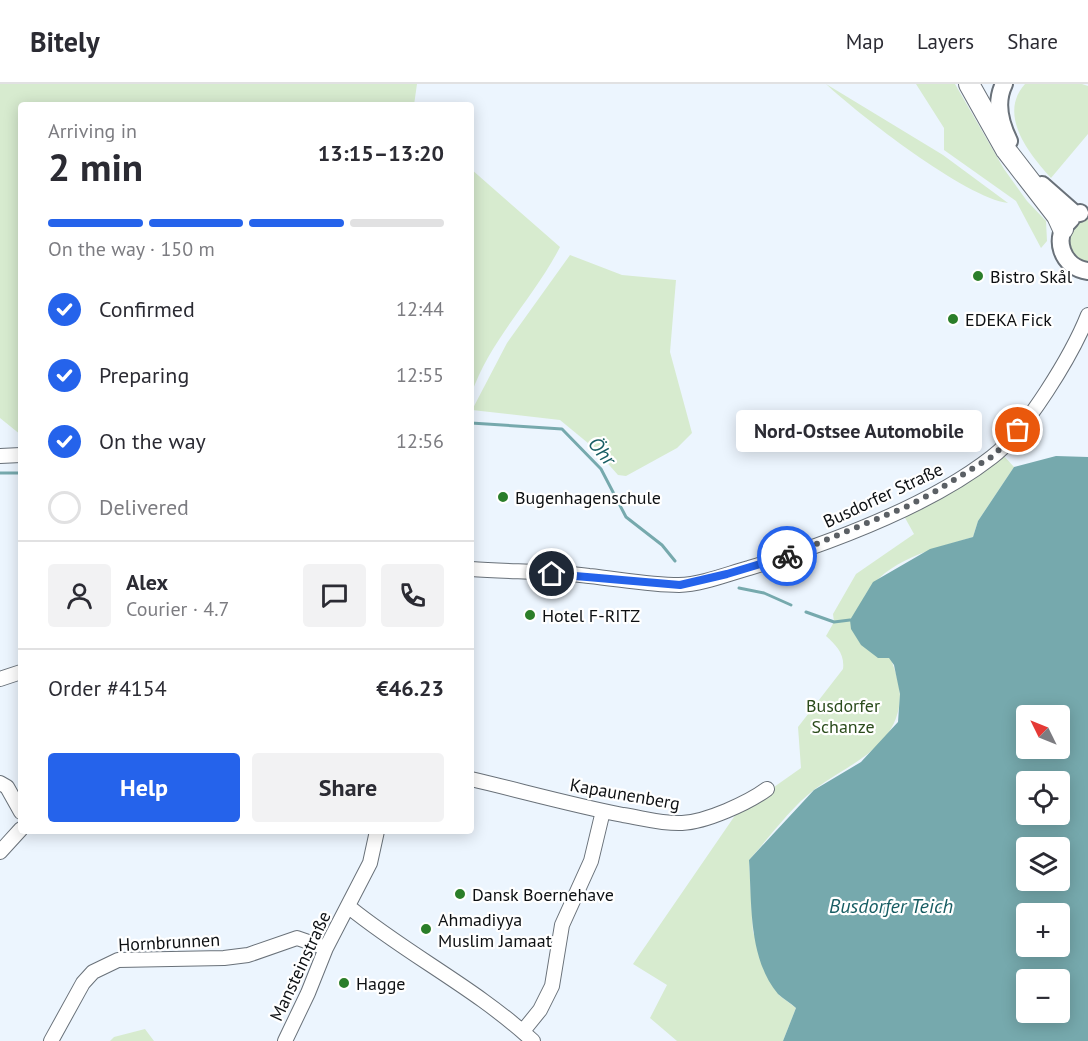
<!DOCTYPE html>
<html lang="en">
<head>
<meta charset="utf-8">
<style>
  :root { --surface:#fff; --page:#f2f2f3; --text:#2b2b33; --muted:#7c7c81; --line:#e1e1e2; --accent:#2563eb }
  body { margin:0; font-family:"PT Sans",sans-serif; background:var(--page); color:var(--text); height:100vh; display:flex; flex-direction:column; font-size:22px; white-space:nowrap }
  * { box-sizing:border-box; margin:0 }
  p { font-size:20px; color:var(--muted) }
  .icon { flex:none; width:33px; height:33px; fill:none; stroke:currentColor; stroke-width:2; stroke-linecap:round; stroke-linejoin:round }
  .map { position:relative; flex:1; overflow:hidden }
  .side { position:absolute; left:18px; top:18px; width:456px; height:732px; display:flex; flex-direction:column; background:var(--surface); border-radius:6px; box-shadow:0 3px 15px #0003 }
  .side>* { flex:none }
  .needle { width:39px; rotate:313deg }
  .fabs { position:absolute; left:1016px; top:621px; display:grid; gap:12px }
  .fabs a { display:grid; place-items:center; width:54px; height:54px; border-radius:6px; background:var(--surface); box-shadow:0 3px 15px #0003; font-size:30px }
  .pin { position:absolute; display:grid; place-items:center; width:51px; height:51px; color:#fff; margin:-26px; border:3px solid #fff; border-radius:50%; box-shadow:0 2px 6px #0007 }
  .courier { position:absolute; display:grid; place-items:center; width:60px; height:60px; margin:-30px; border:4px solid #2563eb; border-radius:50%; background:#fff; color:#222; box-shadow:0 2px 8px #0007 }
  .bubble { position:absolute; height:42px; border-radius:6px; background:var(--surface); box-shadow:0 3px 15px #0003; font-size:20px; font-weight:800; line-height:42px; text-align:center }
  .headline em { font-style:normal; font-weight:800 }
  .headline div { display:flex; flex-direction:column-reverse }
  .headline { display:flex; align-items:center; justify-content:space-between; height:102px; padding:0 30px }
  h1 { font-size:39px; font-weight:800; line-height:45px }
  .bar { display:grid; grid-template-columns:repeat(4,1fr); gap:9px 6px; align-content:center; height:72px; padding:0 30px }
  .bar i { height:8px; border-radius:4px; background:var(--line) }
  .bar .on { background:var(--accent) }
  .bar p { grid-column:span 4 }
  .line { display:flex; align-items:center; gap:15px; padding:0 30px; border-top:2px solid var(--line) }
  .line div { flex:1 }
  .round { display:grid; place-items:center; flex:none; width:63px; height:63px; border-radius:6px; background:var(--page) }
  ol { padding:0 30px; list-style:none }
  li { display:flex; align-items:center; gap:18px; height:66px }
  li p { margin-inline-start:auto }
  li .icon { padding:6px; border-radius:50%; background:var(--accent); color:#fff; stroke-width:4 }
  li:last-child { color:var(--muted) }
  li i { width:33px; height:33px; border:3px solid var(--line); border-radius:50% }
  .primary-button { display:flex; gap:12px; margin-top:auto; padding:12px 30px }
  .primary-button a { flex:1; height:69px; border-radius:6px; background:var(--accent); color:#fff; font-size:24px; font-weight:800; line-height:69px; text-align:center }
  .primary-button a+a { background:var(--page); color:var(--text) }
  header { display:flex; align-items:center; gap:36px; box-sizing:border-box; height:84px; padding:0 30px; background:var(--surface); border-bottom:2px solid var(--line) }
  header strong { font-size:28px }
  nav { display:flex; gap:33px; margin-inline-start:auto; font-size:21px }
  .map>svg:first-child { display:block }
  .green { fill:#d7ebcf }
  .water { fill:#76a9ad; fill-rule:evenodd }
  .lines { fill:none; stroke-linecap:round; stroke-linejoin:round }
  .stream { stroke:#76a9ad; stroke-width:3 }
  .minor-casing { stroke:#697179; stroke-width:16 }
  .major-casing { stroke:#697179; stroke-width:20 }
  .highway-casing { stroke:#697179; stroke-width:22 }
  .minor { stroke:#fff; stroke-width:14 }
  .major { stroke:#fff; stroke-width:16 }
  .highway { stroke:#fff; stroke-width:20 }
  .done { stroke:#5b6065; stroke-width:6; stroke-dasharray:0 10.8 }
  .route { stroke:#2563eb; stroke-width:8 }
  .poi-dot { fill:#2b7e29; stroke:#fff; stroke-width:2 }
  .labels { text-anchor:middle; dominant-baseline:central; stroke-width:4.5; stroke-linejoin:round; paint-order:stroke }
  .poi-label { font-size:18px; fill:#0d1013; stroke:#fff; text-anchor:start }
  .street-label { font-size:18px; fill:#0d1013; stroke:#fff }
  .park-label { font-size:18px; fill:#2b4c1c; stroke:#fff }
  .water-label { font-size:20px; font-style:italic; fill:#175d63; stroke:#fff }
</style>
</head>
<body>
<header>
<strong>Bitely</strong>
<nav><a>Map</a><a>Layers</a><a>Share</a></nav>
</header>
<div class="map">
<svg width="1088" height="957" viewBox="0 0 1088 957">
  <rect width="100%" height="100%" fill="#ecf5fe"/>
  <path class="green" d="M0,0H417L414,21H21V351L0,334Z
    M826,0L943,71L1008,119C966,114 859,31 826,0Z
    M916,0H955L1004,85L1027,117L1046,137L1047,157L1041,164L1016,117L944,66V44Z
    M1025,0H1082L1088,2V50L1051,94C1030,71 997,31 1025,0Z
    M471,85L560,163C534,214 490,255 471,311Z
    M1088,135V181L1079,178L1068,165C1069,150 1071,138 1088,135Z
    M570,171L622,191L676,196L670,268L692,349L677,364L626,392L618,391L594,364L560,336L472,326L507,259Z
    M1004,372L1014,383L978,437L973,453C934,465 886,475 864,513C875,540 900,586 900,612C899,663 850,679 815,705C790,724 770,753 749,776L753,848L779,911L796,924L783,957H677L650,934L667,901L633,880L736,730L801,684L798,643L843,585C845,570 836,561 826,552L834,538L833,530L856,490L914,450L904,432L959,404Z
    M145,945L154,957H110L114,953Z"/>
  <path class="water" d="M1056,372L1088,373V957H783L796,924C791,919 783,915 778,910C748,874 752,819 749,776L814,706L861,678L898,638L900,610L894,581L889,574H878L861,561L851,545L850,536L873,498L930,465L973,453L978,437L1014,383ZM1026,632H1059V664H1026ZM1026,698H1059V730H1026ZM1026,764H1059V796H1026ZM1026,830H1059V862H1026ZM1026,896H1059V928H1026Z"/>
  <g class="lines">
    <path class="stream" d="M471,339L562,345L601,385L626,433L662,461L675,477
      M0,389H21
      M739,504L764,509L791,521
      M806,528L834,538L850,536"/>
    <g class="minor-casing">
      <path id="minor" d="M0,372L21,371
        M471,485C510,488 550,487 589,492C619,495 648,501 679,501C703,500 727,490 749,484C827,460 928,423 992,373C1026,347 1072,271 1088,231
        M0,595L21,588
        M471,695C522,707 572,721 623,731C643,734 662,740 682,739C706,738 748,719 767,705
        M0,699L7,703L21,728
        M0,768L21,745
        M349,823C408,871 477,905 533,957
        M523,947L540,926L552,902L562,841L591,777L603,727
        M51,957L83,899L93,888L118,876L224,874L248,871L297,854L326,864
        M285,957L308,909L326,864L370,779L377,747"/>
    </g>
    <g class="major-casing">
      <path id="major" d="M1004,0C995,18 1000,39 1009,57
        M1042,101L1075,130L1080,129
        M1071,135C1051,153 1062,184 1088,187"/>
    </g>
    <g class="highway-casing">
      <path id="highway" d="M969,0L1006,66L1057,132L1063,145"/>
    </g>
    <use href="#minor" class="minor"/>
    <use href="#major" class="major"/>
    <use href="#highway" class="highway"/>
  </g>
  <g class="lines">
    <path class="done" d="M787,472L908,422L936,407L993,372L1018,346"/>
    <path class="route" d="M552,490L680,501L727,490L787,472"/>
  </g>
  <g class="poi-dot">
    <circle cx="978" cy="192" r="6"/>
    <circle cx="953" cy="235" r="6"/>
    <circle cx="503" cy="413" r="6"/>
    <circle cx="530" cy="531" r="6"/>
    <circle cx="460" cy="810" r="6"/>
    <circle cx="426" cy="845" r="6"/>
    <circle cx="344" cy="899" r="6"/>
  </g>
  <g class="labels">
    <g class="poi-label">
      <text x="990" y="192">Bistro Skål</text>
      <text x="965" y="235">EDEKA Fick</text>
      <text x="515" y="413">Bugenhagenschule</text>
      <text x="542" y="531">Hotel F-RITZ</text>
      <text x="472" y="810">Dansk Boernehave</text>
      <text x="438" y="835">Ahmadiyya<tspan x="438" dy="21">Muslim Jamaat</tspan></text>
      <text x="356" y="899">Hagge</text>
    </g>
    <g class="street-label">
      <text transform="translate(883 411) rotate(-25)">Busdorfer Straße</text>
      <text transform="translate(625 710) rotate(10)">Kapaunenberg</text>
      <text transform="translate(169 858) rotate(-3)">Hornbrunnen</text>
      <text transform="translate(300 882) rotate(-65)">Mansteinstraße</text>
    </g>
    <g class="park-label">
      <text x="843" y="621">Busdorfer<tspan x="843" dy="21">Schanze</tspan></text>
    </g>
    <g class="water-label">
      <text transform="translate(602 367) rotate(50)">Öhr</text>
      <text x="891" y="822">Busdorfer Teich</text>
    </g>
  </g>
</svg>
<div class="fabs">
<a><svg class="needle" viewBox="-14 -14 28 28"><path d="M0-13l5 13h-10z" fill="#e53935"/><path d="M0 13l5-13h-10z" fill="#7c7c81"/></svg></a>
<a><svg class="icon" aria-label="locate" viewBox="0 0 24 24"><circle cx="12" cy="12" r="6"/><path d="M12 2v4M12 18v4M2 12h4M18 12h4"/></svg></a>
<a><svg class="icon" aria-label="layers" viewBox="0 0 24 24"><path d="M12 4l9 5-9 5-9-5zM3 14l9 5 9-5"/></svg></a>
<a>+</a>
<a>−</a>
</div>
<div class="pin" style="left:1018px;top:346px;background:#ea580c"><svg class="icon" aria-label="bag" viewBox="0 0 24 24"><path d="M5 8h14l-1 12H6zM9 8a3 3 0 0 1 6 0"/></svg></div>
<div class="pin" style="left:552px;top:490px;background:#1f2937"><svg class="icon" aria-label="home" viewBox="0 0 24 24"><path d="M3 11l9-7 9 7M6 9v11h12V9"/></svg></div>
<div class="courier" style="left:787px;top:472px"><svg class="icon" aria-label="bike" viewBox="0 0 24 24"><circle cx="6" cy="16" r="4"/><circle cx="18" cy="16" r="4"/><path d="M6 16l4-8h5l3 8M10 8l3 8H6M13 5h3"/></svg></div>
<div class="bubble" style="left:736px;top:326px;width:246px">Nord-Ostsee Automobile</div>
<section class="side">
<div class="headline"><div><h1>2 min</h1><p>Arriving in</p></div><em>13:15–13:20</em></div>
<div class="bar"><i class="on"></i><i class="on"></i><i class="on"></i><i></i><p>On the way · 150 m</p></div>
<ol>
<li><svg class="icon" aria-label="check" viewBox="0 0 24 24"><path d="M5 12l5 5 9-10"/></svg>Confirmed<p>12:44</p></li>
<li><svg class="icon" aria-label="check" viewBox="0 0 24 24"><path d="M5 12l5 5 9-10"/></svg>Preparing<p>12:55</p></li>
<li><svg class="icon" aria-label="check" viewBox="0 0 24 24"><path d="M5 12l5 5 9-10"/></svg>On the way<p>12:56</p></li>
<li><i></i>Delivered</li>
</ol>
<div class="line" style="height:108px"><a class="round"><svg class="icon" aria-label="person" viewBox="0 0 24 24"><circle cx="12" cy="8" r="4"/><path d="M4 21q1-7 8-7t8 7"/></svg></a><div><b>Alex</b><p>Courier · 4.7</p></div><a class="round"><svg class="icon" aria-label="chat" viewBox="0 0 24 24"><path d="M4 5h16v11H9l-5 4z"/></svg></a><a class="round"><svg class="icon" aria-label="phone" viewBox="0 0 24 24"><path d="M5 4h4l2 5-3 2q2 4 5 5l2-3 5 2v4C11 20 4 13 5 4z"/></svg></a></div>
<div class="line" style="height:78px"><div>Order #4154</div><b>€46.23</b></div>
<div class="primary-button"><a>Help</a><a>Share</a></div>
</section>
</div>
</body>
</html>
